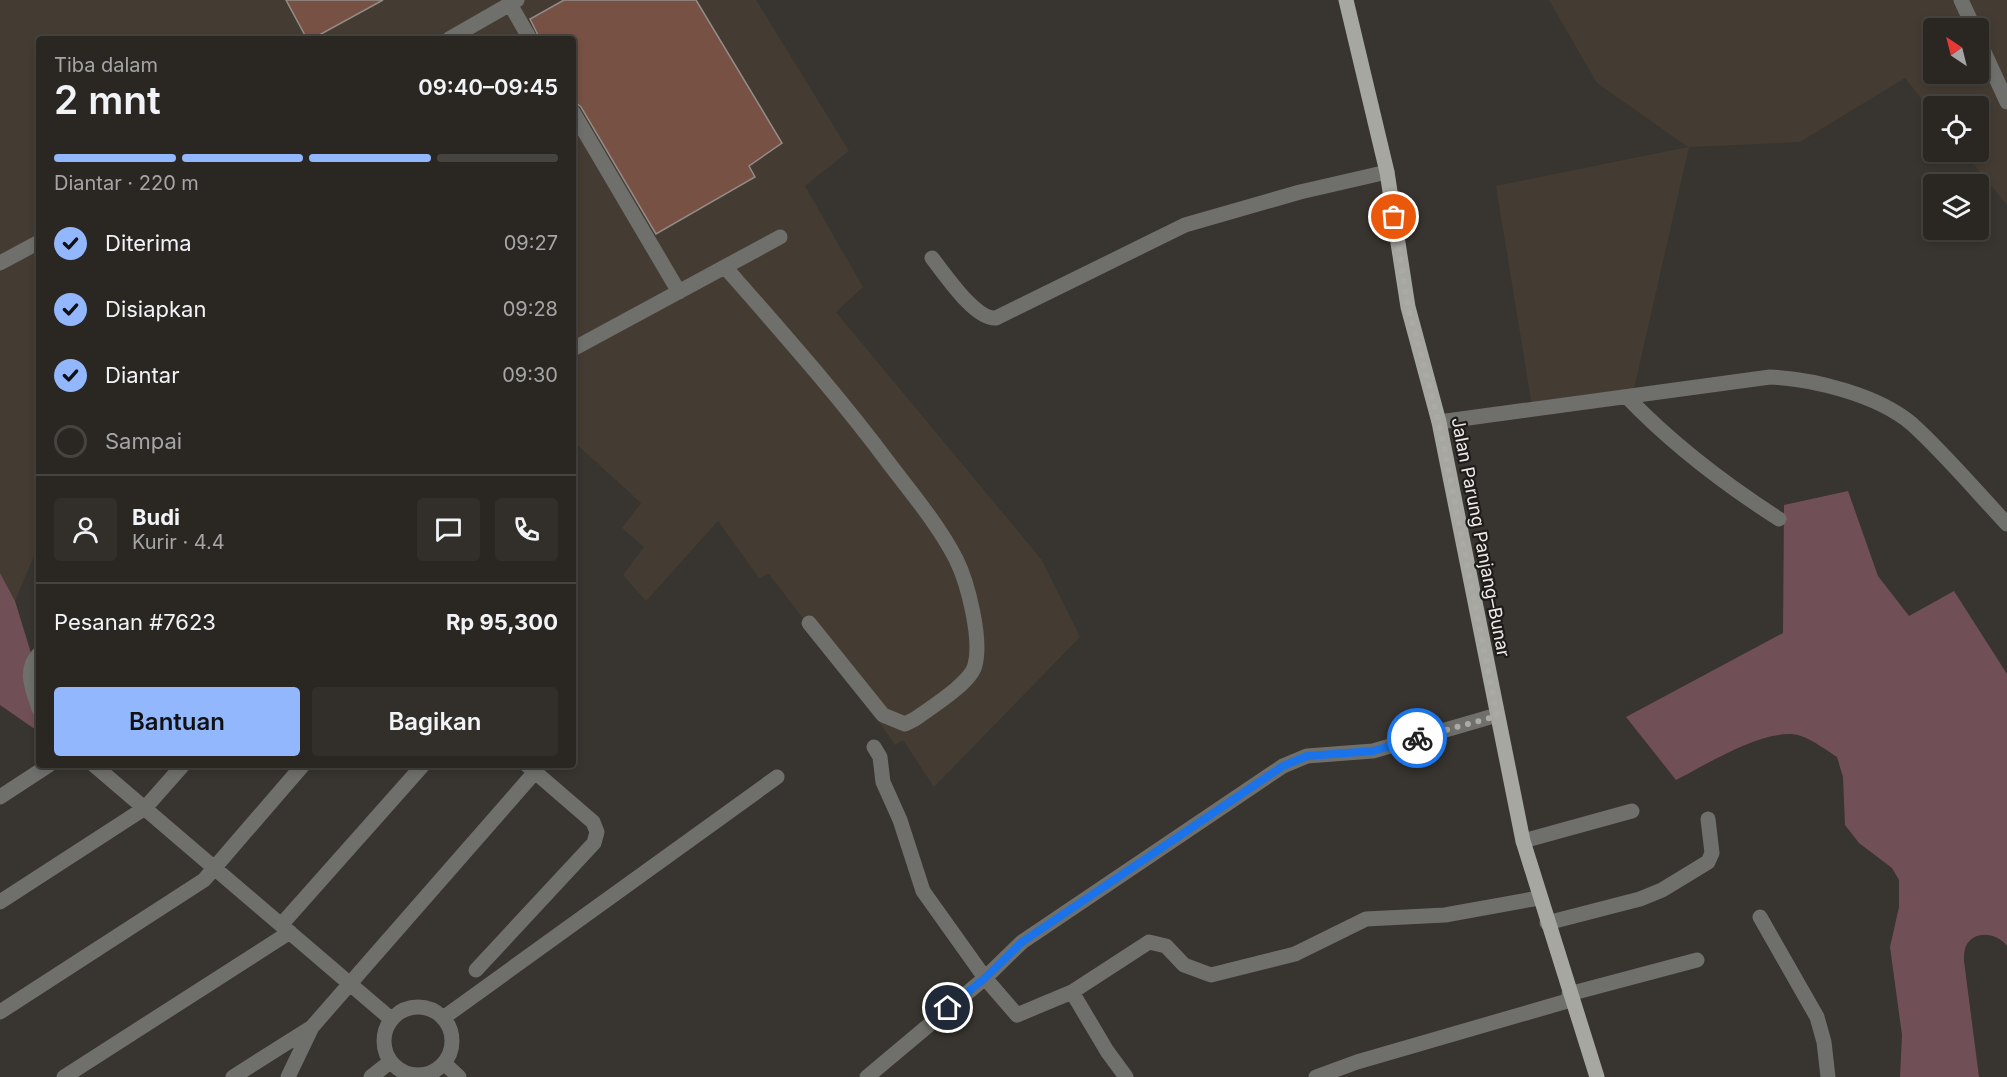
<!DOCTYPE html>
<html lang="id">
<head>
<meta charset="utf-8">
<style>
  :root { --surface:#2a2723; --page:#322f2b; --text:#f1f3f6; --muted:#a5a5a6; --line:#464441; --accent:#92b7fd }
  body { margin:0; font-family:Inter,sans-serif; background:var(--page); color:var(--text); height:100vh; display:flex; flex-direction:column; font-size:22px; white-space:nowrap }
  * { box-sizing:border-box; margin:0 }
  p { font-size:20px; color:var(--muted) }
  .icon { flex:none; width:33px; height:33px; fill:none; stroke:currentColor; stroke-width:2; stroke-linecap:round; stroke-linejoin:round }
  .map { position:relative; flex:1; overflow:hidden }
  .drawer { position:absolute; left:36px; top:36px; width:540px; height:732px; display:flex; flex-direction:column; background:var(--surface); border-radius:6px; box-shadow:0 3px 9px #0003,0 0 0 2px var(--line) }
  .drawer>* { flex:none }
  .needle { width:39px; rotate:325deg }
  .buttons { position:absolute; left:1923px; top:18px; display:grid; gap:12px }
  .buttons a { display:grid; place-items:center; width:66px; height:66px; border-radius:6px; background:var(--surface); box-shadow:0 3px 9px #0003,0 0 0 2px var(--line); font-size:30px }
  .pin { position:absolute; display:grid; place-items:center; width:51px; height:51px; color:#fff; margin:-26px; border:3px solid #fff; border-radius:50%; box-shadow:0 2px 6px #0007 }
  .courier { position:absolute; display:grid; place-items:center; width:60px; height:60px; margin:-30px; border:4px solid #1a73e8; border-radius:50%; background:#fff; color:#222; box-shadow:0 2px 8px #0007 }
  .overview em { font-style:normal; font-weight:600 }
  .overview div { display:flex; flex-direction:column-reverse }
  .overview { display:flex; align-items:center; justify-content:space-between; height:102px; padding:0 18px }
  h1 { font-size:39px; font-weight:600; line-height:45px }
  .bar { display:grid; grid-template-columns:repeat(4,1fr); gap:9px 6px; align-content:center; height:72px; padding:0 18px }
  .bar i { height:8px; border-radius:4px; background:var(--line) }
  .bar .active { background:var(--accent) }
  .bar p { grid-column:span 4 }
  .line { display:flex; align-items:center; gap:15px; padding:0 18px; border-top:2px solid var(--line) }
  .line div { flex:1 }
  .round { display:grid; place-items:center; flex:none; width:63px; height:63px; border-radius:6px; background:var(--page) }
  ol { padding:0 18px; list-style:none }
  li { display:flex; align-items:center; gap:18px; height:66px }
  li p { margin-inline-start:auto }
  li .icon { padding:6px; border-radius:50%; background:var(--accent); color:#111; stroke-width:4 }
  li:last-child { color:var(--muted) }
  li i { width:33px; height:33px; border:3px solid var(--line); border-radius:50% }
  .button { display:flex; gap:12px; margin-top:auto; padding:12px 18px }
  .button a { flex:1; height:69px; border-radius:6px; background:var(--accent); color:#111; font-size:24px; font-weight:600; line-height:69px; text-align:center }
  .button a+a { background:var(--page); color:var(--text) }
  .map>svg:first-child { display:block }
  .built { fill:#443c32; fill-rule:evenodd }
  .green { fill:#705056 }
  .building { fill:#775143; stroke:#948c89; stroke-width:1.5 }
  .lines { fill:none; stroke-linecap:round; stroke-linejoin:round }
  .minor { stroke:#6f6f6c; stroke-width:15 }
  .major { stroke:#a7a7a1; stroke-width:15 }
  .done { stroke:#adaaa6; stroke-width:6; stroke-dasharray:0 10.8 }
  .route { stroke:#1a73e8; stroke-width:8 }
  .labels { text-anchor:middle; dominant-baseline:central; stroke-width:4.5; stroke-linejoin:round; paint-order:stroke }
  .street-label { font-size:18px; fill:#ece9e6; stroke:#1e1c1a }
</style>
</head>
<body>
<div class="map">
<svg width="2007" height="1077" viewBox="0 0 2007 1077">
  <rect width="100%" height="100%" fill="#38342f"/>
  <path class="built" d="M0,0H756L849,151L805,186L863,287L836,312L1041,559L1080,637L934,787L903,740L895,745L853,684L769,574L759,578L718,521L646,601L623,575L644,547L622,528L641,503L573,441V39H39V544L15,601L0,573Z
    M1549,0H2007V205L1964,152H1978V106H1934L1933,113L1905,78L1800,142L1689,147L1633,393L1532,406L1496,186L1688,147L1597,83ZM1934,28H1978V74H1934Z"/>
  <path class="green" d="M1848,491L1878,576L1909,616L1954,591L2007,674V946C1998,933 1974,929 1966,946C1964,950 1964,957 1964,961L1979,1077H1900L1902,1035L1890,947L1899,907V880L1892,868L1859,843L1845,825L1843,777L1837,757C1826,750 1813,740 1801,736C1768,725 1706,765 1676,780L1626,717L1783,633L1784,505Z
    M0,573L15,601L39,679V732L0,705Z"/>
  <path class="building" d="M286,0H383L312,39H307Z
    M564,0H696L782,143L749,166L755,177L656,234L581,107L573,100V39H540L530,19Z"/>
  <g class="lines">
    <path class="minor" d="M1961,0L1974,28
      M510,4L530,39
      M449,39L517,0
      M1978,39L2007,102
      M573,112L679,292
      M932,258C945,274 975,320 996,318L1185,225L1300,192L1387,172
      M0,263L39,242
      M725,267C782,332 839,396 891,466C914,496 939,526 956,559C968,583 982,639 975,665C971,683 930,708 915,719L905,724L883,715L809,623
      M573,349L780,237
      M1627,397C1673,445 1723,483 1779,519
      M1439,422L1770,377C1814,379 1878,395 1912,424C1946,455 1976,491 2007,524
      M39,654C23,671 33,689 39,709
      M874,747L880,757L883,782L900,820L923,891L985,978L1017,1015L1072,992L1149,942L1166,946L1184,965L1211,975L1295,954L1366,919L1445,915L1539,898
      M94,765L391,1019
      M0,797L49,765
      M1523,841L1632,811
      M0,902L145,808L183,765
      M1760,917L1817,1017L1824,1042L1828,1077
      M1547,923L1640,899L1662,890L1708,862L1712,853L1708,819
      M281,925L423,765
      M476,970L594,843L597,832L593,822L527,765
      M1072,992L1107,1051L1126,1077
      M1569,994L1697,960
      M384 1041a34 34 0 1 1 68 0a34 34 0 1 1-68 0Z
      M0,1012L204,880L303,765
      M443,1018L777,777
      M444,1063L459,1077
      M64,1077L290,932
      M233,1077L312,1027L535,772
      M288,1077L312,1027
      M371,1077L390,1062
      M867,1077L985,978L1022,942L1283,766L1307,756L1373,751L1497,715
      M1316,1077L1357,1062L1571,1000"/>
    <path class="major" d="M1346,0L1387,172L1408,307L1439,422L1523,841L1597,1077"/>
  </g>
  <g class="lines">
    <path class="done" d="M1394,217L1408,307L1439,422L1497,716L1417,738"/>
    <path class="route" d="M948,1008L985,978L1022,942L1283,766L1307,756L1373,751L1417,738"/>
  </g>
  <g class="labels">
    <g class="street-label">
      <text transform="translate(1481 537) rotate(79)">Jalan Parung Panjang–Bunar</text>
    </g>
  </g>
</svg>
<div class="buttons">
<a><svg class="needle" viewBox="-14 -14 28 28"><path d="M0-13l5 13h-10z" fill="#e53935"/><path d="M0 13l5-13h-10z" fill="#a5a5a6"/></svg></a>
<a><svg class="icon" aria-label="locate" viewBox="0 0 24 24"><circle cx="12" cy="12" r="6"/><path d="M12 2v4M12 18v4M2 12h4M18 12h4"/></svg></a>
<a><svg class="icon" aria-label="layers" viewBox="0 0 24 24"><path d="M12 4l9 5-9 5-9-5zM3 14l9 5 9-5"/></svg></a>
</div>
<div class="pin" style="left:1394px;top:217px;background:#ea580c"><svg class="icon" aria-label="bag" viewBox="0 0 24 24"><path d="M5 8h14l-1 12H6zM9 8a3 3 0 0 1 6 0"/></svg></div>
<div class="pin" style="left:948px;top:1008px;background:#1f2937"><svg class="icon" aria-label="home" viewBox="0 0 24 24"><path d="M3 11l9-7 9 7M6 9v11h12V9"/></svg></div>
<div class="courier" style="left:1417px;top:738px"><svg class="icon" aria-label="bike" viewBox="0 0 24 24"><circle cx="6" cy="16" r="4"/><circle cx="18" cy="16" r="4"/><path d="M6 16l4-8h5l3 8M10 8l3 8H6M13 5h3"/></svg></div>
<section class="drawer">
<div class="overview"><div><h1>2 mnt</h1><p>Tiba dalam</p></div><em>09:40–09:45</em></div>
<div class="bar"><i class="active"></i><i class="active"></i><i class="active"></i><i></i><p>Diantar · 220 m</p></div>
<ol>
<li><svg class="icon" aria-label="check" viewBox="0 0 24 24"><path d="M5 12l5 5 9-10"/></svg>Diterima<p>09:27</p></li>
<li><svg class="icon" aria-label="check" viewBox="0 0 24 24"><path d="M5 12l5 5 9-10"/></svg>Disiapkan<p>09:28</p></li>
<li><svg class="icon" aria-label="check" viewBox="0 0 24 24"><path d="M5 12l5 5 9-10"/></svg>Diantar<p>09:30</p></li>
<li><i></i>Sampai</li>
</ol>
<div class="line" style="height:108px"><a class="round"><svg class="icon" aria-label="person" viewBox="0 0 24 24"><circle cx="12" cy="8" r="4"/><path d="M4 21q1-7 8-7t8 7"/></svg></a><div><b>Budi</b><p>Kurir · 4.4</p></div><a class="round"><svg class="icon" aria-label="chat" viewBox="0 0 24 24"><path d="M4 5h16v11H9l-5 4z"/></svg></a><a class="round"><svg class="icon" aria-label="phone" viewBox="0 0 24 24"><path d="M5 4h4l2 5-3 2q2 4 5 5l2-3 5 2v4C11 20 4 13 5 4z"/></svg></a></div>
<div class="line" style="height:78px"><div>Pesanan #7623</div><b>Rp 95,300</b></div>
<div class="button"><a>Bantuan</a><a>Bagikan</a></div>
</section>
</div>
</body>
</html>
